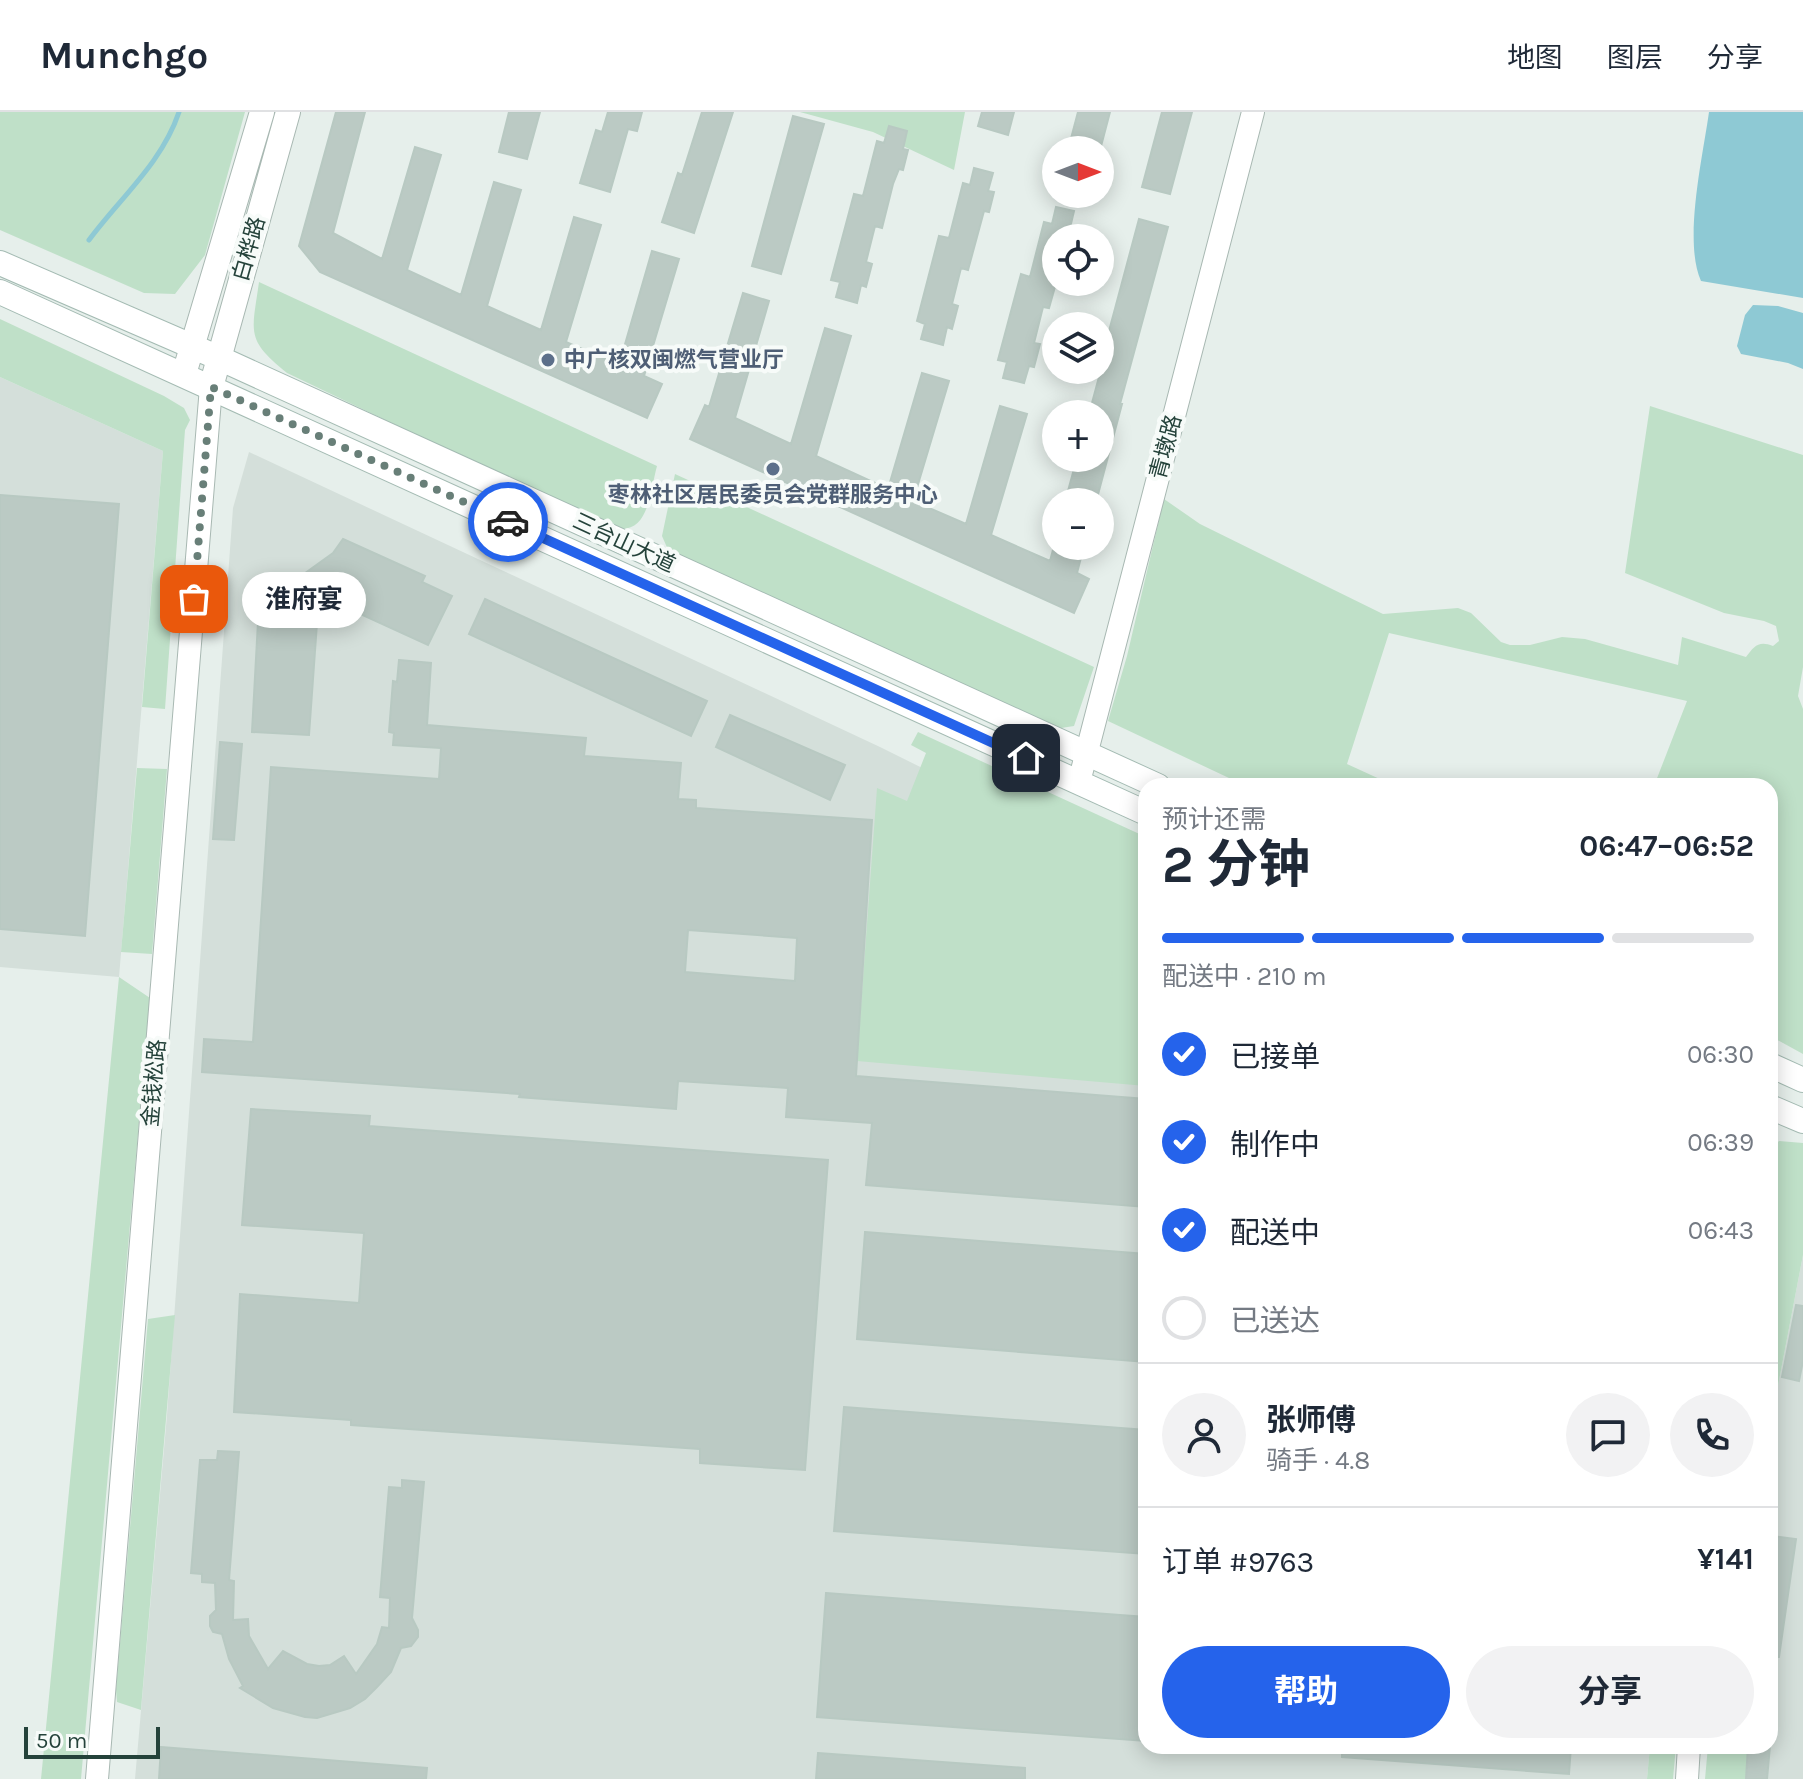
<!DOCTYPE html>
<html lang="zh">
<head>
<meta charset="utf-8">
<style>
  :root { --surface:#fff; --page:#f2f2f3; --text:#1f2937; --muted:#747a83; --line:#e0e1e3; --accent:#2563eb }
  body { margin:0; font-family:Karla,"Noto Sans SC",sans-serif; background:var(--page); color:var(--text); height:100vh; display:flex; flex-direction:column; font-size:30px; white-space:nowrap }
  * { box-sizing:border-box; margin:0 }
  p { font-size:26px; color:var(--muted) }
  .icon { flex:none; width:44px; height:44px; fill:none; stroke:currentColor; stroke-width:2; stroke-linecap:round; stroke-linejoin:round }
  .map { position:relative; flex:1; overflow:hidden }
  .details { position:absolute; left:1138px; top:666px; width:640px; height:976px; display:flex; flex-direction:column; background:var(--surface); border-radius:24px; box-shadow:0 4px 20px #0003 }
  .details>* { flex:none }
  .needle { width:52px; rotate:90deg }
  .controls { position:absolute; left:1042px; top:24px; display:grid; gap:16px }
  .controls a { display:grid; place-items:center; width:72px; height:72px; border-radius:50%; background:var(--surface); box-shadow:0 4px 20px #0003; font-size:40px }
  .scale { position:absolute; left:24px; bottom:20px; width:136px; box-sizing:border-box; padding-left:8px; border:4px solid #24423a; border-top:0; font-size:22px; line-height:28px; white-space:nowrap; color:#24423a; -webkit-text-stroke:6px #f7fbf9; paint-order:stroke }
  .pin { position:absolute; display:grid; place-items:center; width:68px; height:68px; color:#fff; margin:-34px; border-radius:16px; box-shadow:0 4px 12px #0006 }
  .courier { position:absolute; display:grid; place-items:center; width:80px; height:80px; margin:-40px; border:6px solid #2563eb; border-radius:50%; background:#fff; color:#222; box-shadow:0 2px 10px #0007 }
  .bubble { position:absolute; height:56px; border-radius:28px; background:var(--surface); box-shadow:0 4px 20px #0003; font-size:26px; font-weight:700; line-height:56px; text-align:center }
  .head em { font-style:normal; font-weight:700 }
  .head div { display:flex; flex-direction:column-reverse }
  .head { display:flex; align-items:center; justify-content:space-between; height:136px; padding:0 24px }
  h1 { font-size:52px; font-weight:700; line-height:60px }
  .bar { display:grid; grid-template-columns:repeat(4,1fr); gap:12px 8px; align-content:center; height:96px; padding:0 24px }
  .bar i { height:10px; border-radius:6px; background:var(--line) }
  .bar .selected { background:var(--accent) }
  .bar p { grid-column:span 4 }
  .line { display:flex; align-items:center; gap:20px; padding:0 24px; border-top:2px solid var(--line) }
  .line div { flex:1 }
  .round { display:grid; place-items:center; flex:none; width:84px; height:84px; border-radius:42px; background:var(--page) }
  ol { padding:0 24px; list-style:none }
  li { display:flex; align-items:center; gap:24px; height:88px }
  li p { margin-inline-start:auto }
  li .icon { padding:8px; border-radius:50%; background:var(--accent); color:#fff; stroke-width:4 }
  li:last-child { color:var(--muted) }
  li i { width:44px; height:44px; border:4px solid var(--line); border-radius:50% }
  .cta { display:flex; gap:16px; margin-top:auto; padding:16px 24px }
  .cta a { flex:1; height:92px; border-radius:48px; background:var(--accent); color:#fff; font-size:32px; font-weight:700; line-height:92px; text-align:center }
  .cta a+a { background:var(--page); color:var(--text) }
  header { display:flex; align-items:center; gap:48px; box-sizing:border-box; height:112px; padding:0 40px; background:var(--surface); border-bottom:2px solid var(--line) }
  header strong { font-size:38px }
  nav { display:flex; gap:44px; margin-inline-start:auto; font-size:28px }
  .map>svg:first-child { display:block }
  .built { fill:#d4dfda }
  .green { fill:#bfe0c8 }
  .water { fill:#8ec9d4 }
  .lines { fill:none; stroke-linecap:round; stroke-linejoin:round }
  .stream { stroke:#8ec9d4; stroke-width:5 }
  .building { fill:#bbcac4; stroke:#b8c9c2; stroke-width:2; fill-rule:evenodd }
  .minor-casing { stroke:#a8b8b2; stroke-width:24 }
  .tertiary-casing { stroke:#a8b8b2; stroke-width:26 }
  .secondary-casing { stroke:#a4bbb3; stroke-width:26 }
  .minor { stroke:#fff; stroke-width:22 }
  .tertiary { stroke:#fff; stroke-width:24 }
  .secondary { stroke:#fff; stroke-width:24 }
  .done { stroke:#687f78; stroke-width:8; stroke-dasharray:0 14.4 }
  .route { stroke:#2563eb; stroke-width:10 }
  .service-dot { fill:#5c6f8a; stroke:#f7fbf9; stroke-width:3 }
  .labels { text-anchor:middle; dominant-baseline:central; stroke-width:8; stroke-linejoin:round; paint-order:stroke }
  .street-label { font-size:22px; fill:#24423a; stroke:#f7fbf9 }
  .service-label { font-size:22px; font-weight:bold; fill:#4e5e75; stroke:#f7fbf9; text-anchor:start }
</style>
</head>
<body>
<header>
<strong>Munchgo</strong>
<nav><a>地图</a><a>图层</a><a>分享</a></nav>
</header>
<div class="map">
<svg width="1803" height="1667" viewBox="0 0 1803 1667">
  <rect width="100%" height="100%" fill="#e6efeb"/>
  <path class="built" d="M0,265L163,339L119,865L0,855Z
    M249,340L880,635L1146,767V1634H1650L1647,1667H135L167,1303L233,396Z
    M1803,1143V1667H1746L1748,1634H1770V1360L1777,1279Z"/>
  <path class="green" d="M0,0H245L205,143L175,182L144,181L0,118Z
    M800,0H965L954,58L873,20Z
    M259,170L657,354C649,383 649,429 607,414L287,261C245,227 252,221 259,170Z
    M0,207L164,284L184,296L190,308L185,318L165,597L142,595L163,339L0,265Z
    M1650,294L1803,343V555L1798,584L1803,597V942L1770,924V674H1654L1687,589L1389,521L1347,652L1395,674H1246L1108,609L1127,544L1164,387L1200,412L1383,502L1458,496L1471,501L1501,530L1510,533H1530L1562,525L1585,527L1678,553L1682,525L1746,545C1754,534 1759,528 1773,534L1779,529L1776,514L1764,509L1724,501L1625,461Z
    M675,362L1094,555L1074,614L1061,616L669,440L662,424Z
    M918,620L1146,725V974L857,949L877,676L907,689L926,641L911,633Z
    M137,656L167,657L152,842L121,840Z
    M119,865L150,886L81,1667H41Z
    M1779,1029L1803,1031V1143L1777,1279L1770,1277V1038Z
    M175,1203L141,1597V1598L117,1590L116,1578L148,1207Z
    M1650,1634H1676L1673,1667H1647Z
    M1708,1634H1748L1746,1667H1705Z"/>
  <path class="water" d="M1709,0H1803V186L1701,169C1683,129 1703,44 1709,0Z
    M1753,193L1778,194L1803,201V257L1788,251L1741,242L1737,234L1745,203Z"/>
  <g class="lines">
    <path class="stream" d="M89,128C120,86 162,51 179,0"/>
  </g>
  <path class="building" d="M336,0H365L333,121L382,147L415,35L441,43L407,158L461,183L494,70L521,78L487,194L541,218L574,105L601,113L566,230L619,253L652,139L679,147L644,264L662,272L647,306L320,160L299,134Z
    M509,0H540L527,47L499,40Z
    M608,0H642L637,19L628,17L610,80L580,71L596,18L602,20Z
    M702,0H733L694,121L662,110L678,61L682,63Z
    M982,0H1014L1008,23L978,14Z
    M1078,0H1110L1100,38H1068Z
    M1162,0H1192L1170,82L1142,75Z
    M793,4L824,12L781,162L752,154Z
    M889,14L907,19L903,37L908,38L903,58L899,57L893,72L882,116L875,114L866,150L872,152L866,175L861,173L857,191L836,185L840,170L831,168L854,82L863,84L877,29L884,31Z
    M974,56L993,61L988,79L994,80L989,100L984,99L968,158L961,156L952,192L958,194L952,217L947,215L943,233L921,227L925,212L917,209L939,124L949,126L963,71L970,73Z
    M1056,95L1074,99L1070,116L1089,120L1088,126H1056V171L1049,196L1043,195L1034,231L1040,232L1034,255L1029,254L1024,271L1003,266L1007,250L998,248L1021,162L1030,165L1044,110L1052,112Z
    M1139,107L1168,115L1120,292H1122L1096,390H1065L1077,346H1100V302H1089L1099,265L1097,264Z
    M743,181L769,189L735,306L791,332L825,216L851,224L816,344L888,377L922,261L949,269L913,389L966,412L1000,294L1027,302L991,423L1050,449L1054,434H1084L1077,461L1089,467L1074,501L690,327L705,293L709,295Z
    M0,383L119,392L85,824L0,817Z
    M343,427L425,464L422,470L452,484L428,533L319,483L309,623L252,620L260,473L283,470L301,464L333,441Z
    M485,487L707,589L691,624L469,522Z
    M399,548L431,551L427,613L586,626L584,644L681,651L678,687L696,688V696L872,708L856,964L1146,987V1095L866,1073L872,1011L786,1005L788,976L678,969L676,997L519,985L520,982L202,960L204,927L253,930L271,655L439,667L441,636L393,633L394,621L389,620L393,569L397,570ZM688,818L797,826L795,869L685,860Z
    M730,603L845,653L830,688L716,635Z
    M220,630L242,632L234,728L213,727Z
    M251,997L370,1004L369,1014L828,1048L805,1358L700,1351V1337L351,1313V1308L234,1300L240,1182L359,1191L364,1121L242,1113Z
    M865,1120L1146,1142V1250L857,1227Z
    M1796,1193L1803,1194V1249L1799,1269L1782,1265Z
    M844,1295L1146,1318V1442L834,1419Z
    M218,1339L239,1340L229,1468L234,1469L233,1508L248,1507L249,1524L268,1557L283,1539L307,1552L319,1554L330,1553L344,1544L356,1562L377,1532L382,1515L389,1516L390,1486L380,1485L389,1375L402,1376V1368L424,1370L412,1506L418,1518V1525L411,1534L401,1536L391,1560L377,1575L365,1587L350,1596L317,1606L305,1605L273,1596L240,1576L243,1574L229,1547L222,1522L213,1520L210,1514V1504L216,1498L215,1471L202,1470V1462L191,1461L200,1348H217Z
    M1773,1424L1796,1427L1779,1545H1770V1444Z
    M826,1481L1146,1505V1629L817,1605Z
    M1342,1634H1571L1569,1662L1342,1645Z
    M1748,1634H1770L1767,1667H1746Z
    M161,1635L427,1656L426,1667H159Z
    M818,1641L1025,1656V1667H816Z"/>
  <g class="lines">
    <g class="minor-casing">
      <path id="minor" d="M1079,670L1253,0
        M97,1667L211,275
        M1687,1667L1689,1634"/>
    </g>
    <g class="tertiary-casing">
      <path id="tertiary" d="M184,262L262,0
        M211,275L288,0"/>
    </g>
    <g class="secondary-casing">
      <path id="secondary" d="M0,151L219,246L1158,674
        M0,180L1146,701
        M1770,953L1803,968
        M1770,995L1803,1009"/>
    </g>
    <use href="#minor" class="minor"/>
    <use href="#tertiary" class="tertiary"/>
    <use href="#secondary" class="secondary"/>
  </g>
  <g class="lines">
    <path class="done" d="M194,487L211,275L508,410"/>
    <path class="route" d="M508,410L1026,646"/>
  </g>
  <g class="service-dot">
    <circle cx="548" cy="248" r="8"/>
    <circle cx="773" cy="357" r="8"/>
  </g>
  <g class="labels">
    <g class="street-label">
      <text transform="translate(249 137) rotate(-74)">白桦路</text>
      <text transform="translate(1166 335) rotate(-75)">青墩路</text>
      <text transform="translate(624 431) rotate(25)">三台山大道</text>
      <text transform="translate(154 971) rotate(-85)">金钱松路</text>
    </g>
    <g class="service-label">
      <text x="564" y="248">中广核双闽燃气营业厅</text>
      <text x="773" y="383" text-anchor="middle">枣林社区居民委员会党群服务中心</text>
    </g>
  </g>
</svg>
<div class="controls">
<a><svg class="needle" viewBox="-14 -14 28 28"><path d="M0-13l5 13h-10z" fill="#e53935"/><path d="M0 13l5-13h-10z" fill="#747a83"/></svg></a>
<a><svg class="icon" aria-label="locate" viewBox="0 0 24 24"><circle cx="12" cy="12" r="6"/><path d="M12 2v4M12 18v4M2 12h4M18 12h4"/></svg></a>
<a><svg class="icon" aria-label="layers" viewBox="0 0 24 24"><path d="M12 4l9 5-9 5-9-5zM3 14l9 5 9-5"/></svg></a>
<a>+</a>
<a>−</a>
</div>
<div class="scale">50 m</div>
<div class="pin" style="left:194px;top:487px;background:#ea580c"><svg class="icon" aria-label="bag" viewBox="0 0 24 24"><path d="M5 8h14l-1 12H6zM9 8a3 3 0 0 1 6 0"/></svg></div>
<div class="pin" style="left:1026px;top:646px;background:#1f2937"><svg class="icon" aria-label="home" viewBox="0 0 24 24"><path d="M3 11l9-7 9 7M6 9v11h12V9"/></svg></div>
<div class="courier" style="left:508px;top:410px"><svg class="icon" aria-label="car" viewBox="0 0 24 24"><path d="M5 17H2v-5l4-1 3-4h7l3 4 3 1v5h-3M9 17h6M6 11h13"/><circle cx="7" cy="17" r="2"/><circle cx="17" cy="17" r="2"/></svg></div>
<div class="bubble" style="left:242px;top:460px;width:124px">淮府宴</div>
<section class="details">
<div class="head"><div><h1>2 分钟</h1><p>预计还需</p></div><em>06:47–06:52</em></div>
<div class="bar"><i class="selected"></i><i class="selected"></i><i class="selected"></i><i></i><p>配送中 · 210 m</p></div>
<ol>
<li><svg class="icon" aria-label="check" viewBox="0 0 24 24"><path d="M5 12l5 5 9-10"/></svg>已接单<p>06:30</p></li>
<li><svg class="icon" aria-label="check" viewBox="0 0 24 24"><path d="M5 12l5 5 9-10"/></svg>制作中<p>06:39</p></li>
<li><svg class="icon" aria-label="check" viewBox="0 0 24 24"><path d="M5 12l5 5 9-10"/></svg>配送中<p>06:43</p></li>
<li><i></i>已送达</li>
</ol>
<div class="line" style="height:144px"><a class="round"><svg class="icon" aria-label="person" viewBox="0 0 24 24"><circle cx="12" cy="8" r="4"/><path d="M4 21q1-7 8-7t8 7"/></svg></a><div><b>张师傅</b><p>骑手 · 4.8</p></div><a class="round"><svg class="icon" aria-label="chat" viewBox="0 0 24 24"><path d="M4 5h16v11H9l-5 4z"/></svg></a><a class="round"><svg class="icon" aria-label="phone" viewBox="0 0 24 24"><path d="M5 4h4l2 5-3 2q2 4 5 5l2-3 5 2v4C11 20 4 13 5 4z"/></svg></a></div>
<div class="line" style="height:104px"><div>订单 #9763</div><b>¥141</b></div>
<div class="cta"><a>帮助</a><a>分享</a></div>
</section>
</div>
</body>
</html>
